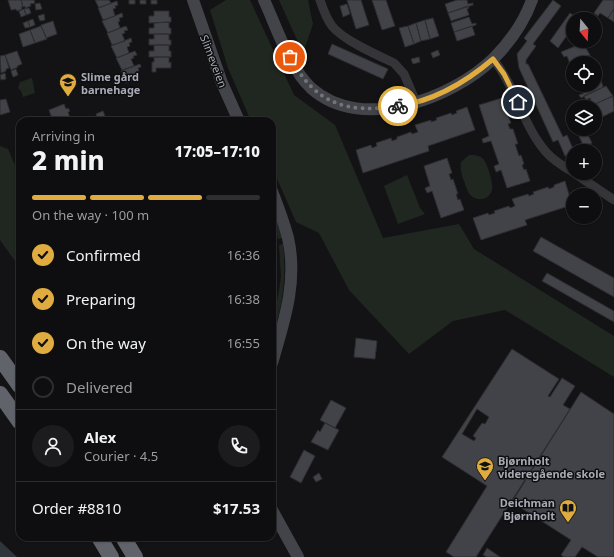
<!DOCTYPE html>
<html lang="en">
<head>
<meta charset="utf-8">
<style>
  :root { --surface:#0e0e10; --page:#1c1c1e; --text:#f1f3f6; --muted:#9b9c9f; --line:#2e2e30; --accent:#e0ac40 }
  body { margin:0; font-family:"Noto Sans",sans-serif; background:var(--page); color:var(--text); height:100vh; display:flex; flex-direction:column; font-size:15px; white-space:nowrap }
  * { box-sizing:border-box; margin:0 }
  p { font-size:13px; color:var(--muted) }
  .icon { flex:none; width:22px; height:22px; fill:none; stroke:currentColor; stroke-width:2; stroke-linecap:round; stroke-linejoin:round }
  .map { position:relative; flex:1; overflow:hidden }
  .panel { position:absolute; left:16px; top:117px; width:260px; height:424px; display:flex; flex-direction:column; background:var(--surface); border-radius:12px; box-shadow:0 1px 3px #0004,0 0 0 1px var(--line) }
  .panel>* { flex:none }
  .needle { width:26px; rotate:162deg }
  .fabs { position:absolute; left:566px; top:12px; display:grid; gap:8px }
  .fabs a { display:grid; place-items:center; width:36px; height:36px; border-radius:50%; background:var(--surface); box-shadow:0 1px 3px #0004,0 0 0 1px var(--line); font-size:20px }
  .pin { position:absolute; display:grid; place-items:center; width:34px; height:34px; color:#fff; margin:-17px; border:2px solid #fff; border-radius:50%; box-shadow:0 1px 4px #0007 }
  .courier { position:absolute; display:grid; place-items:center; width:40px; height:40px; margin:-20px; border:3px solid #e0ac40; border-radius:50%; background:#fff; color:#222; box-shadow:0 1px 5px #0007 }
  .headline em { font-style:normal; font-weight:800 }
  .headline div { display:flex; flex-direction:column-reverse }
  .headline { display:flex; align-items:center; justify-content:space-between; height:68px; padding:0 16px }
  h1 { font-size:26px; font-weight:800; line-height:30px }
  .bar { display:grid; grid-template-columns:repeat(4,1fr); gap:6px 4px; align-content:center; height:48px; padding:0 16px }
  .bar i { height:5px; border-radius:3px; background:var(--line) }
  .bar .selected { background:var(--accent) }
  .bar p { grid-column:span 4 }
  .line { display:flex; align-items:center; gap:10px; padding:0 16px; border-top:1px solid var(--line) }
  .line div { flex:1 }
  .round { display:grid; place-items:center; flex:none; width:42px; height:42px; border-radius:21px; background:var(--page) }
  ol { padding:0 16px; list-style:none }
  li { display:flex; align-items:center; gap:12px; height:44px }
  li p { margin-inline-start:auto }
  li .icon { padding:4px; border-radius:50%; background:var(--accent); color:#111; stroke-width:4 }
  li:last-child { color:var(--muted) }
  li i { width:22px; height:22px; border:2px solid var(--line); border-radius:50% }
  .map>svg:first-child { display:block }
  .green { fill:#202721 }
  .water { fill:#2e363c }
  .building { fill:#424348; stroke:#2e2d31; fill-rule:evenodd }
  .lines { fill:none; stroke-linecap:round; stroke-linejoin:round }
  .street { stroke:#353539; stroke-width:9 }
  .secondary { stroke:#434449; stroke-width:12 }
  .highway { stroke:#61636a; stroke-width:16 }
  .done { stroke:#73757c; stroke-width:4; stroke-dasharray:0 7.2 }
  .route { stroke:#e0ac40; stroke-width:5 }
  .labels { text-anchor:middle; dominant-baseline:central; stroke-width:3; stroke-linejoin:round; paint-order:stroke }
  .street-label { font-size:11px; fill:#a6aab4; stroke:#0e0e10 }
  .poi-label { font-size:11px; font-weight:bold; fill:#a6aab4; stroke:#0e0e10; text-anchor:start }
</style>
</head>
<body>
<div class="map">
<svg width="614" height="557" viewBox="0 0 614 557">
  <rect width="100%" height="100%" fill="#131315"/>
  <path class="green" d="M226,0H250L294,95L335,125L383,238L459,224L474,249L614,336V377L505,310L453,321L409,354L349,290L319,233L296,222L272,167V121H251L228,68L210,10Z
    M279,0H308L313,24L303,53Z
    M32,78L35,93L23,97L21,91L18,88L20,82Z
    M0,146L8,149L20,177V268L0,240Z
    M469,155C475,155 480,155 484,160C487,163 494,185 492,190C488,203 471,202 467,189C464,181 459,171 461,162Z
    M407,175L420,208L425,214L398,224L384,186Z
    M272,207L282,238L278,239L272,219Z
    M283,244C287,280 282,306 272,340V323L279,291L281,276L279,245Z"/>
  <path class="water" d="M0,541L17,557H0Z"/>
  <path class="building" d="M8,0H21L23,7H21L22,9L17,11L16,9L11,10Z
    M21,0H34L35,3L30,4L31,6L25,8V6L23,7Z
    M95,0H109L111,3L99,8Z
    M129,0H135V4H129Z
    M140,0H146V4H140Z
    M151,0H157V4H151Z
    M347,0H361L369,25L356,29Z
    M372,0H386L395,26L382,30Z
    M457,0H467L468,4L473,3V5L448,13L445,4Z
    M553,0L561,6L533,44L536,46L526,60V64H528L563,137L567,135L574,151L565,156L558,140L553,142L519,68L517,54L527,41L524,38Z
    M603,0H614V9L608,18L600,13L598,16L594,13Z
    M117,1L118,5L115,6L116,8L113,9L115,16L103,20L98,8Z
    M40,3L42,9L36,10L35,4Z
    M347,4L350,14L343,17L340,6Z
    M468,6L469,8L467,9L469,15L451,21L448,13Z
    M29,8L31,13L26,15L24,9Z
    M24,9L26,15L21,17L19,11Z
    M614,9V22L608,18Z
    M154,11H169V17H171V22L149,23V16H154Z
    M122,13L123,17L119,18L120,21L118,22L120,28L108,33L102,21Z
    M570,13L578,19H573V27L558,48L550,41Z
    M44,14L45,20L40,21L38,16Z
    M469,17L472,24L476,23V25L454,32L451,23Z
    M433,18L439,36L430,39L425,20Z
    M33,19L35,25L30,27L28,21Z
    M425,20L430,39L421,41L416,23Z
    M28,21L30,27L25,28L23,23Z
    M53,21L57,34L46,38L41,25Z
    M169,22V28H171V34H149V28H154V23Z
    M416,23L421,41L414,44L408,26Z
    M41,26L47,39L35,43L30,30Z
    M126,26L128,30L124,31L125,33L122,34L125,41L112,45L107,33Z
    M408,26L414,44L405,47L399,28Z
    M472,26L475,35L457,41L454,32Z
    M30,30L35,43L23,47L19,34Z
    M154,34H169V40H171V45H149V39H154Z
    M131,38L132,42L129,43L130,46L127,47L129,53L117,58L111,46Z
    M583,43L590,55L570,64L567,56L564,57L561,52Z
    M332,44L388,69L383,79L328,54Z
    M154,45H169V51H171V57H149V51H154Z
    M438,50L440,55L433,58L431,53Z
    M17,51L22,64L17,66L18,67L11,70L5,55Z
    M135,51L137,55L133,56L134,58L131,59L134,66L122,70L116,58Z
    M5,55L9,68L6,69V71L1,73L0,56Z
    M590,55L592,63H573V70L570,64Z
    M154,57H169V63L171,62V68H156V72H152V62H154Z
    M419,57L420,62L413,64L411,59Z
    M140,64L141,67L138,68L139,71L136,72L139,78L126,83L121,71Z
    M16,69L18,75L13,77L11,71Z
    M595,69L600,76L595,79Z
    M5,73L6,79L1,80L0,75Z
    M600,76L603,87L581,98L579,95L584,93L580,85H595V79Z
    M606,86L613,96L593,105L590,98L586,100L584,96Z
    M613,96L614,111L596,120L595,114L597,113L593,105Z
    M502,98L511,123L508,124L510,129H513L518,144H515L519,156L521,155L524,164L522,165L524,170L526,169L530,181L507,188L501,170L496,172L494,166L499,164L491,141L483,143L482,139L489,136L479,105Z
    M6,99L10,112L0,115V100Z
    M64,104L66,109L68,108L70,111L68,112L71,121H53L49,110Z
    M467,107L475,130L428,146L429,151L363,173L356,150L371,145L372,148L377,146L376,143L391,138L392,141L397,139V137L411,132L412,134L418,132L415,125L431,120V122L437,120L436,118L451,113L452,115L457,113L456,111Z
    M103,111L105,116L98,119L96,114Z
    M106,117L108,121H99V120Z
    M578,129H585L592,143L584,147L576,130Z
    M447,158L452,173L449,174L451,180L453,179L458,194H456L458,200L460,199L464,210L441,218L432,191L427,193L425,188L430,186L424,166Z
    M595,158L603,162L597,171L595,170Z
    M565,181L572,205L525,220L527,225L481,240L473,218L488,213L489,215L495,213L494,211L509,206L510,208L515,206L512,199L528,194L529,196L534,194L533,192L548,187L549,189L554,187V185Z
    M541,237L614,278V297L533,251Z
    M547,273L614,311V322L542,281Z
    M356,338L377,341L375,359L354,357Z
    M512,349L559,379L548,396L550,397L562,378L575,386L563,405L570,409L476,557H454L446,552L487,486L442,457ZM477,409L489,417L485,424L482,423L473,436L476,438L474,441L462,434Z
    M581,392L614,414V557H598L582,547L575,557H564L561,555L571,540L512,502Z
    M331,400L346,408L335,428L320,420Z
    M325,423L339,430L328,450L311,442L318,430L320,432Z
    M304,450L315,456L301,483L290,477Z
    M319,473L322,479L316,482L313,477Z
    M487,548L500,557H487L483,555Z"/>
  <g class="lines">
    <path class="street" d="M320,0C323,9 326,18 332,26C343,40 377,55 394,63L404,74L416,102
      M493,59C516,87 523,126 546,152C553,160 564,167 573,172
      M574,173L614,200"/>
    <path class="secondary" d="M193,0L222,83L239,121
      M264,0C277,28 289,67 311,88C361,133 452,99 494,58C510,42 524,22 532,0
      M272,191C278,207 284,222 288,238C298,281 284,322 272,363
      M272,510L298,557"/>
    <path class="highway" d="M0,358L20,386
      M0,394L20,422
      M99,537L111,557
      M123,537L135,557"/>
  </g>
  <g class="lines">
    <path class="done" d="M290,57C315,104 347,114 398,106"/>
    <path class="route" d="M398,106C434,101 466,82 493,59L504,74L518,102"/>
  </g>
  <defs>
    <g id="school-pin" transform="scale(0.9)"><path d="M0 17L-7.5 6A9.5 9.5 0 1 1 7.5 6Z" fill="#e0ac40" stroke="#0e0e10"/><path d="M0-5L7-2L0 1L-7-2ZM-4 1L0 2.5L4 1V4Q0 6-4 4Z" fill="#111"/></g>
    <g id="library-pin" transform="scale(0.9)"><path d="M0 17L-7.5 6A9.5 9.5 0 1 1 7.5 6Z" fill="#e0ac40" stroke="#0e0e10"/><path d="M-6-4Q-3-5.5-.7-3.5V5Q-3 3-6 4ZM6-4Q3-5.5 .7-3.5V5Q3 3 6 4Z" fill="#111"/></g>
  </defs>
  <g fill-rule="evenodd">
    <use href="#school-pin" x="68" y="82"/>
    <use href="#school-pin" x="485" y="466"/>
    <use href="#library-pin" x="568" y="508"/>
  </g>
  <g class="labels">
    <g class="street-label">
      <text transform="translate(214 61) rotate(69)">Slimeveien</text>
    </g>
    <g class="poi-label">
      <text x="81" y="76">Slime gård<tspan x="81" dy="13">barnehage</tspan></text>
      <text x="498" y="460">Bjørnholt<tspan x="498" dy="13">videregående skole</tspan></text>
      <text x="555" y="502" text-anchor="end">Deichman<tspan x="555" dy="13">Bjørnholt</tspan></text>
    </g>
  </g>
</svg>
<div class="fabs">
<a><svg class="needle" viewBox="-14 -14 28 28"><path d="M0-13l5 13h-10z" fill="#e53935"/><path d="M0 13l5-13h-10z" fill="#9b9c9f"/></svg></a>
<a><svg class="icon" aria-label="locate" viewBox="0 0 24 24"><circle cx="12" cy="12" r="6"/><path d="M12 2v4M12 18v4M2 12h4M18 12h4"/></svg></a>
<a><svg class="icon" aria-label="layers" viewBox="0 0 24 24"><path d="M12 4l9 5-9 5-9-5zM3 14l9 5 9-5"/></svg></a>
<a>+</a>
<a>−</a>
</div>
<div class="pin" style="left:290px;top:57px;background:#ea580c"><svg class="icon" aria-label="bag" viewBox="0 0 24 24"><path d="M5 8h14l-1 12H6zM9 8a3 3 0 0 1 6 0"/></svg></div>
<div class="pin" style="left:518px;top:102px;background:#1f2937"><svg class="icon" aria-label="home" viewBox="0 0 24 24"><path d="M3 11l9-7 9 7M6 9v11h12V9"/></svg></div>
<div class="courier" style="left:398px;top:106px"><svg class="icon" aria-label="bike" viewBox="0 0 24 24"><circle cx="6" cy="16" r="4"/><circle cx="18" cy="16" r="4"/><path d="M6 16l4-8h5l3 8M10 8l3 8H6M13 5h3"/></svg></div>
<section class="panel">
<div class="headline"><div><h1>2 min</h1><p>Arriving in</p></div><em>17:05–17:10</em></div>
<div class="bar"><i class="selected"></i><i class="selected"></i><i class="selected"></i><i></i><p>On the way · 100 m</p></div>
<ol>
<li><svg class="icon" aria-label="check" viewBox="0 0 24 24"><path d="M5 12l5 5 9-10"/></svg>Confirmed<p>16:36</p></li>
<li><svg class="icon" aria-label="check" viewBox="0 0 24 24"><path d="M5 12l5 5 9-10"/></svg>Preparing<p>16:38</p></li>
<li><svg class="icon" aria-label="check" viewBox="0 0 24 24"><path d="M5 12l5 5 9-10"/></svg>On the way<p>16:55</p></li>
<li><i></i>Delivered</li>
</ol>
<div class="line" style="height:72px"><a class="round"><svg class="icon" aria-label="person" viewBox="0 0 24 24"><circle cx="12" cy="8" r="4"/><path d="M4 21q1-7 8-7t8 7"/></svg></a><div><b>Alex</b><p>Courier · 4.5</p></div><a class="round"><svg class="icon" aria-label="phone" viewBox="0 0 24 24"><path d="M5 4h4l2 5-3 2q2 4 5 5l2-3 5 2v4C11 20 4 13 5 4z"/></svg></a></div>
<div class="line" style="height:52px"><div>Order #8810</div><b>$17.53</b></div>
</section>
</div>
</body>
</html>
